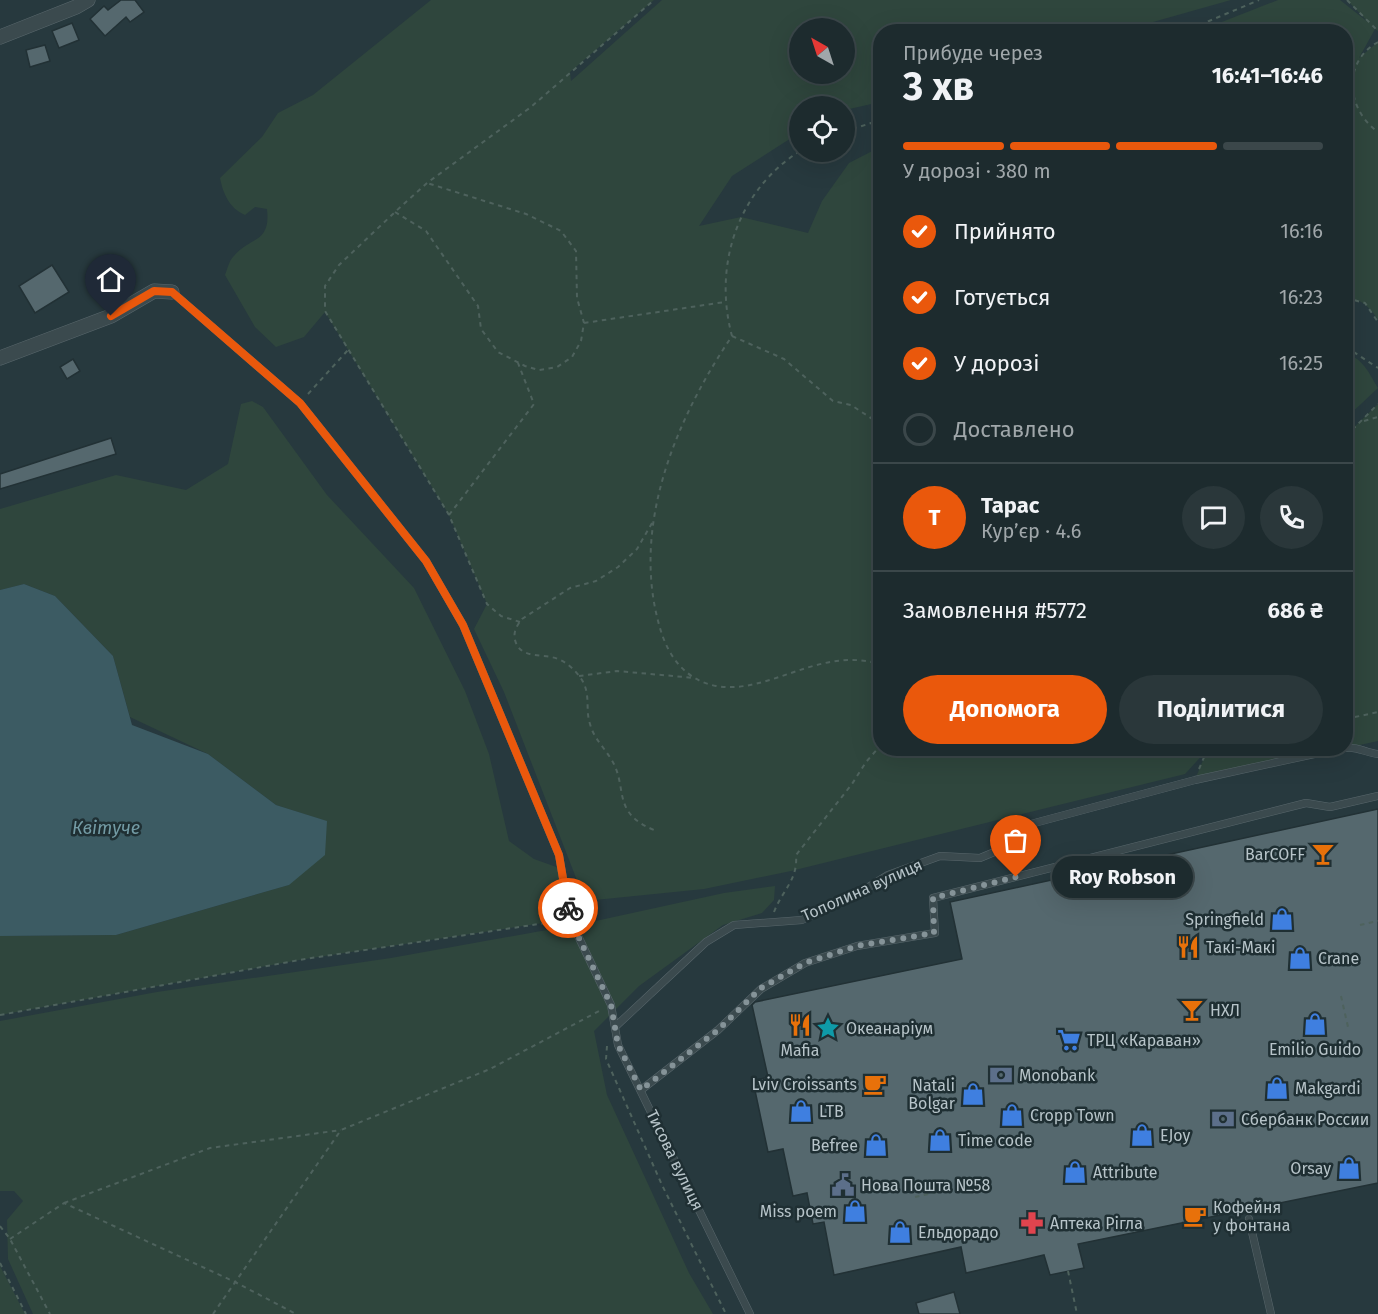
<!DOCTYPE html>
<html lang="uk">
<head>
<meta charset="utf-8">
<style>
  :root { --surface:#1d2b2e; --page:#2a373a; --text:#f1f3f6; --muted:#a0a7aa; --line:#3b474a; --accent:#ea580c }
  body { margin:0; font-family:"Fira Sans",sans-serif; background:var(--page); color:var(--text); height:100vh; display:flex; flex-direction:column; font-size:22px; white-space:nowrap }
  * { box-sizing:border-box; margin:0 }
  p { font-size:20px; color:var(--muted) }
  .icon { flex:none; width:33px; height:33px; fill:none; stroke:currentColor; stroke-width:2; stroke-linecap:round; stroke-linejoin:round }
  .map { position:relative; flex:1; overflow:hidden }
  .drawer { position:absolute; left:873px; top:24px; width:480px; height:732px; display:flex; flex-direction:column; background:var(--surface); border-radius:24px; box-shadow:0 6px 24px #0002,0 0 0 2px var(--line) }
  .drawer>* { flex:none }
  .needle { width:39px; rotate:321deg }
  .fabs { position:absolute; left:789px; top:18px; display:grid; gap:12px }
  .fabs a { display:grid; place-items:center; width:66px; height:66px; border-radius:50%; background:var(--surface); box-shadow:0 6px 24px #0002,0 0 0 2px var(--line); font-size:30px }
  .pin { position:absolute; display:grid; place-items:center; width:51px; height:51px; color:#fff; margin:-62px -26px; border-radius:50% 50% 50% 0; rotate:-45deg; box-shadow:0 0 6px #0007 }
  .pin .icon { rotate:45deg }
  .courier { position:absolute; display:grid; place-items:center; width:60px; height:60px; margin:-30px; border:4px solid #ea580c; border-radius:50%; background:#fff; color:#222; box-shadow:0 2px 8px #0007 }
  .bubble { position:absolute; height:42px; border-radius:21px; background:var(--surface); box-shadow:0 6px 24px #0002,0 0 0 2px var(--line); font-size:20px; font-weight:700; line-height:42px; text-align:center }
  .overview em { font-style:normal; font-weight:700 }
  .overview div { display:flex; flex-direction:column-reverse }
  .overview { display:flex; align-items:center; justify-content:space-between; height:102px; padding:0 30px }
  h1 { font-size:39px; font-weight:700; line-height:45px }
  .bar { display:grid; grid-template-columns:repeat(4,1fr); gap:9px 6px; align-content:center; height:72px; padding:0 30px }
  .bar i { height:8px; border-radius:4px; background:var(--line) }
  .bar .on { background:var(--accent) }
  .bar p { grid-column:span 4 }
  .line { display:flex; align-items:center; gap:15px; padding:0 30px; border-top:2px solid var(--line) }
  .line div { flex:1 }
  .round { display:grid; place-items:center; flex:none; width:63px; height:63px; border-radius:32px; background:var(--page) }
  ol { padding:0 30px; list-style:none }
  li { display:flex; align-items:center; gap:18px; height:66px }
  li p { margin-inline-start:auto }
  li .icon { padding:6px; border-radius:50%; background:var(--accent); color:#fff; stroke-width:4 }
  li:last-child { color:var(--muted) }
  li i { width:33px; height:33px; border:3px solid var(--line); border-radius:50% }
  .button { display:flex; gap:12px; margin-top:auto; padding:12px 30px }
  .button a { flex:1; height:69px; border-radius:36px; background:var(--accent); color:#fff; font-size:24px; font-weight:700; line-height:69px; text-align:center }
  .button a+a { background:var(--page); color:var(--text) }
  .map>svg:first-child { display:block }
  .green { fill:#2f463d; fill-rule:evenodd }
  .water { fill:#3c5b63 }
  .building { fill:#55686e; stroke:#223135; stroke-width:1.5 }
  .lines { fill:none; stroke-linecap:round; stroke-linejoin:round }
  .service-casing { stroke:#59676c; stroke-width:8 }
  .minor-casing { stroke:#59676c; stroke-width:15 }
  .path { stroke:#4e625d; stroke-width:2; stroke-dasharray:4.5 4.5; stroke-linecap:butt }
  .service { stroke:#3b4a4e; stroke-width:7 }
  .minor { stroke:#3b4a4e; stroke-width:14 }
  .done { stroke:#859398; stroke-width:6; stroke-dasharray:0 10.8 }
  .route { stroke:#ea580c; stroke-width:8 }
  .labels { text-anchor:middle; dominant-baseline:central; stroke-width:5; stroke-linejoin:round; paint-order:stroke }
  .poi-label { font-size:16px; fill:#b7c4c9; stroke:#1f2f33; text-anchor:start }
  .street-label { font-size:16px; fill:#b7c4c9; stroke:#1f2f33 }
  .water-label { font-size:18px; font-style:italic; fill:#739ba5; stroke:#1f2f33 }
</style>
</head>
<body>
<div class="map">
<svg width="1378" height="1314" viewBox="0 0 1378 1314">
  <rect width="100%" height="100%" fill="#27393e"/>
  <path class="green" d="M431,0H654L570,72L571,81L662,0H1231L1121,31L880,32V102L845,110L844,106H800L799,133L732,176L699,226L741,217L808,233L822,201L849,163L880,147V748L1342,749L1195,780L1207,750L1185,774L791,871L704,889L585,901L504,692L474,629L487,604L449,515L325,312L304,337L276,347L255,327L225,275C227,270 229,261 233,257C250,236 271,244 267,209L255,207L245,215C229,208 223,193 220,178L262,137L278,113L313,95ZM800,28H844V74H800Z
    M1278,0H1340L1369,23L1347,0H1378V31L1375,29L1359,58L1378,42V320C1371,308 1360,297 1346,299V32L1199,31Z
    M1346,355C1362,356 1370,375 1378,388L1346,418Z
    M252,401L263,407L327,495L414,588L465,691L489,754L509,841L534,859L562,869L570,919L305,959L0,1015V936L116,935L289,885L326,821L276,805L208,754L130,717L113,656L55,596L24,584L0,590V509L116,475L186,490L228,464L241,404Z
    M1378,404V741L1346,748V435Z
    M775,886L774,900L762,913L723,925L639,986L594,1031L607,1095L689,1273L713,1314H33L8,1259L7,1220L23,1201L14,1191H0V1021L157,992L391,958L591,922L724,893Z
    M0,1266L25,1314H0Z"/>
  <path class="water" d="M24,584L55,596L113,656L132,725L208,754L276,805L327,821L325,855L289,885L116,935L0,936V590Z"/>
  <path class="building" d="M121,0H135L144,12L130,22L126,17L105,36L90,19L104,6L108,10Z
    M72,23L79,40L59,48L52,31Z
    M45,45L50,61L30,67L26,50Z
    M52,265L69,292L35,313L19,286Z
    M73,359L80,371L67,379L60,367Z
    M111,438L116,454L0,489V474Z
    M1378,809V1183L1078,1244L1084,1268L1050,1275L1044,1255L966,1273L961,1247L834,1275L824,1222L813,1224L807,1193L793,1196L783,1149L768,1152L753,1081L768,1077L752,1005L755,1002L962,959L950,902Z
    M954,1292L960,1314H919L916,1303Z"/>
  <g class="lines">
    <g class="service-casing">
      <path id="service" d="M172,292L300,403L426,561L463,625L559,855L570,919L611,1005L618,1045L750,1314
        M1346,748C1356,746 1367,753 1378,754
        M615,1027L706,942L734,925L802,920L859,893L888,875L940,856L980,858L1004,848L1027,825L1195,780L1342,748
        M641,1090L718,1030L761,989L805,963L857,946L935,933L933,898L1306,803L1330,807L1378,796
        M1249,1219L1271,1314"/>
    </g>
    <g class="minor-casing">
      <path id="minor" d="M0,37L76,7L88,0
        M0,358L111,316L154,291L172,292"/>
    </g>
    <path class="path" d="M1347,0L1378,31
      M1183,32L1259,0
      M1378,42C1342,62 1346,109 1378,132
      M844,132L880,120
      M800,151C737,191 713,266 732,336C676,419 630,527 660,628C668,656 685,680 716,686C770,695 818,646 880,664
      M395,212L426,231L478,306L481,329L498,352L525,366L539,370L557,367L572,357L581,341L584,323L577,298L576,251L561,231L526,214L427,183
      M1346,298L1365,303L1378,322
      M584,323L725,302
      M732,336L784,359L833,401L851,405L880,424
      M1346,347L1378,368
      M308,394L348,350
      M1364,421L1378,417
      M1346,436L1378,404
      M449,515L534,404L518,363
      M652,523L637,549L618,567L596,581L570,588L522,619C517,625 513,632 515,640C520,660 544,653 558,659C568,663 576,671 582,680C591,695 585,709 590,724C594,739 604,747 611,759C629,787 610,812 654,830
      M520,622L501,616L487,604L449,515L325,311V286L339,265L395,212L427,183L531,107L654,0
      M579,676L617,671L695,678
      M1346,719L1378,712
      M1199,769L1208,748
      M774,912C783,889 798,880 796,855L852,784L866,762L880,746
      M1360,925L1378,921
      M1341,996L1348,1027
      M0,1015L305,959L559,921
      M607,1046L606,1059L662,1185L726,1314
      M915,1197L951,1189
      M64,1203L210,1148L341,1130
      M0,1226L10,1239L50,1314
      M10,1239L64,1203L235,1282L296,1314
      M0,1263L26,1314
      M1068,1271L1077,1314
      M213,1314L341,1130L490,1069L601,1010"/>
    <use href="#service" class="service"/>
    <use href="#minor" class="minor"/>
  </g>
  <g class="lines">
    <path class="done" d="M568,908L570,919L611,1005L618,1045L641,1090L718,1030L761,988L805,963L857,946L934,933L933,898L1016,877"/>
    <path class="route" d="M111,316L154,291L172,292L300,403L426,561L463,625L559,855L568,908"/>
  </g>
  <defs>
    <g id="bar-bare" transform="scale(1.8)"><path d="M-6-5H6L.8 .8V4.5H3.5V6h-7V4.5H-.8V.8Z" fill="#e8710a" stroke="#1f2f33" stroke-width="2.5" paint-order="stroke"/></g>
    <g id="shop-bare" transform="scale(1.8)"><path d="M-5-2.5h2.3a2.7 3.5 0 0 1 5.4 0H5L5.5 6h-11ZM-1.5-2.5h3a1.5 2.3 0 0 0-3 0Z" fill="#3f7fe0" stroke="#1f2f33" stroke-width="2.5" paint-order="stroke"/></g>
    <g id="restaurant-bare" transform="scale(1.8)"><path d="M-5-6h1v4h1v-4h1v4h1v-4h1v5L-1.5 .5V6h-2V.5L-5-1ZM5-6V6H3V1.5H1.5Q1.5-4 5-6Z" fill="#e8710a" stroke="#1f2f33" stroke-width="2.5" paint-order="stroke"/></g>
    <g id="sight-bare" transform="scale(1.8)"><path d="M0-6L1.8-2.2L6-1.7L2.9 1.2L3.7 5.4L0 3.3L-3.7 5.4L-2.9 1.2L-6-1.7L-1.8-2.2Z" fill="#0f9aa8" stroke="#1f2f33" stroke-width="2.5" paint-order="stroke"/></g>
    <g id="supermarket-bare" transform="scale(1.8)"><path d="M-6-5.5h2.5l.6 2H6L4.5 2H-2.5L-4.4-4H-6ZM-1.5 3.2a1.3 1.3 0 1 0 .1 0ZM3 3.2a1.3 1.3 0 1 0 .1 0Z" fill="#3f7fe0" stroke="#1f2f33" stroke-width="2.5" paint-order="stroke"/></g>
    <g id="bank-bare" transform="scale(1.8)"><path d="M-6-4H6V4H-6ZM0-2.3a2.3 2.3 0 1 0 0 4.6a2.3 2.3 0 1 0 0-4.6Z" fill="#5c6f8a" stroke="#1f2f33" stroke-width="2.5" paint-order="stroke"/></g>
    <g id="cafe-bare" transform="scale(1.8)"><path d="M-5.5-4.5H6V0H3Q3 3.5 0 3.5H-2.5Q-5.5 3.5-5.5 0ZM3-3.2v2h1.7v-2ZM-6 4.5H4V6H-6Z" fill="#e8710a" stroke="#1f2f33" stroke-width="2.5" paint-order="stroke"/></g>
    <g id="civic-bare" transform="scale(1.8)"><path d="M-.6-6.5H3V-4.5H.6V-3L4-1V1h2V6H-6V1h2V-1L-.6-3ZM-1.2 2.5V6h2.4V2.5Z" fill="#5c6f8a" stroke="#1f2f33" stroke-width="2.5" paint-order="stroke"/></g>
    <g id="pharmacy-bare" transform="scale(1.8)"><path d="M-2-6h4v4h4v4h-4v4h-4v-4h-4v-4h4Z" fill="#e0444e" stroke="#1f2f33" stroke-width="2.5" paint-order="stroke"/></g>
  </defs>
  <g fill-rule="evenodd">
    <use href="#bar-bare" x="1323" y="854"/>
    <use href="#shop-bare" x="1282" y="919"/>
    <use href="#restaurant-bare" x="1188" y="947"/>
    <use href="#shop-bare" x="1300" y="958"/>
    <use href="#bar-bare" x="1192" y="1010"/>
    <use href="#shop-bare" x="1315" y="1024"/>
    <use href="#restaurant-bare" x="800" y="1025"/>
    <use href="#sight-bare" x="828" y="1028"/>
    <use href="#supermarket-bare" x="1069" y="1040"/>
    <use href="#bank-bare" x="1001" y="1075"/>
    <use href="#cafe-bare" x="875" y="1084"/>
    <use href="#shop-bare" x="1277" y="1088"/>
    <use href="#shop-bare" x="973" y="1094"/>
    <use href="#shop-bare" x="801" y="1111"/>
    <use href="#shop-bare" x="1012" y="1115"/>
    <use href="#bank-bare" x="1223" y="1119"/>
    <use href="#shop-bare" x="1142" y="1135"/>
    <use href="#shop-bare" x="940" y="1140"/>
    <use href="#shop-bare" x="876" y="1145"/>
    <use href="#shop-bare" x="1349" y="1168"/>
    <use href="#shop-bare" x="1075" y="1172"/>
    <use href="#civic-bare" x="843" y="1185"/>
    <use href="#shop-bare" x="855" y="1211"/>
    <use href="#cafe-bare" x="1195" y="1216"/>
    <use href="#pharmacy-bare" x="1032" y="1223"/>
    <use href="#shop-bare" x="900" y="1232"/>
  </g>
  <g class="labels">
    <g class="poi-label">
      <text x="1305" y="854" text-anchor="end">BarCOFF</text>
      <text x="1264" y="919" text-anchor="end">Springfield</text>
      <text x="1206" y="947">Такі-Макі</text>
      <text x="1318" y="958">Crane</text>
      <text x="1210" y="1010">НХЛ</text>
      <text x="846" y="1028">Океанаріум</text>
      <text x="1087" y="1040">ТРЦ «Караван»</text>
      <text x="1315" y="1049" text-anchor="middle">Emilio Guido</text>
      <text x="800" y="1050" text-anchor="middle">Mafia</text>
      <text x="1019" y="1075">Monobank</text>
      <text x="857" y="1084" text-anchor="end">Lviv Croissants</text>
      <text x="955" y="1085" text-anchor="end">Natali<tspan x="955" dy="18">Bolgar</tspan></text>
      <text x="1295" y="1088">Makgardi</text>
      <text x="819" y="1111">LTB</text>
      <text x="1030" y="1115">Cropp Town</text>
      <text x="1241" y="1119">Сбербанк России</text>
      <text x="1160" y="1135">EJoy</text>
      <text x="958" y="1140">Time code</text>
      <text x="858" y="1145" text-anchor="end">Befree</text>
      <text x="1331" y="1168" text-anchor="end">Orsay</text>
      <text x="1093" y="1172">Attribute</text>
      <text x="861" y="1185">Нова Пошта №58</text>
      <text x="1213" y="1207">Кофейня<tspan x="1213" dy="18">у фонтана</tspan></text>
      <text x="837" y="1211" text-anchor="end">Miss poem</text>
      <text x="1050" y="1223">Аптека Рігла</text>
      <text x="918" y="1232">Ельдорадо</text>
    </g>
    <g class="street-label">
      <text transform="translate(862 890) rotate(-24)">Тополина вулиця</text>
      <text transform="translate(675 1160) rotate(64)">Тисова вулиця</text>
    </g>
    <g class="water-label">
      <text x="106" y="828">Квітуче</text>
    </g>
  </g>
</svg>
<div class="fabs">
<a><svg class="needle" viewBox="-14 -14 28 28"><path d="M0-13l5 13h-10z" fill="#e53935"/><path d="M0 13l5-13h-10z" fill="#a0a7aa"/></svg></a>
<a><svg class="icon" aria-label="locate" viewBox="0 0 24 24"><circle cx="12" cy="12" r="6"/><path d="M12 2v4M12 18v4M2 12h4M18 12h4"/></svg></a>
</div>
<div class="pin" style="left:1016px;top:877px;background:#ea580c"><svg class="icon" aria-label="bag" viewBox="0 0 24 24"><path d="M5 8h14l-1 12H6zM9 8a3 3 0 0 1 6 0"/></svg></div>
<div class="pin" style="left:111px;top:316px;background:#1f2937"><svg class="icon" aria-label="home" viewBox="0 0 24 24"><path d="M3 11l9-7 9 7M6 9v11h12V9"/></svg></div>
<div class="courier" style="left:568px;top:908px"><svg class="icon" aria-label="bike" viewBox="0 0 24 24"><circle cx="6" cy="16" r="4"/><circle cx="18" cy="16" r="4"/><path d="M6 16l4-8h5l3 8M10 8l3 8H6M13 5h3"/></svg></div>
<div class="bubble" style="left:1052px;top:856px;width:141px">Roy Robson</div>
<section class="drawer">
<div class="overview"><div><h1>3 хв</h1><p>Прибуде через</p></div><em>16:41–16:46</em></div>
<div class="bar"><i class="on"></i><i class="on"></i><i class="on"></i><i></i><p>У дорозі · 380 m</p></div>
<ol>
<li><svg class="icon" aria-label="check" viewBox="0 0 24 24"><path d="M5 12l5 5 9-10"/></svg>Прийнято<p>16:16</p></li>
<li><svg class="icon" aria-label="check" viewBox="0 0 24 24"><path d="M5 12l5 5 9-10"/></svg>Готується<p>16:23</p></li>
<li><svg class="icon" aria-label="check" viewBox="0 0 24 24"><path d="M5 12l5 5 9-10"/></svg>У дорозі<p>16:25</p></li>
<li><i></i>Доставлено</li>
</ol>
<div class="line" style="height:108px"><b class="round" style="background:var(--accent);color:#fff">Т</b><div><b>Тарас</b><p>Кур’єр · 4.6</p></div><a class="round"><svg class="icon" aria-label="chat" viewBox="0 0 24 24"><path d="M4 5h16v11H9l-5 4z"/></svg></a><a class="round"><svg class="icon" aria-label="phone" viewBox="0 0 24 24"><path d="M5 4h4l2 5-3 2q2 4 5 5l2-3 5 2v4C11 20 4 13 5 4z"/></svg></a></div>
<div class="line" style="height:78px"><div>Замовлення #5772</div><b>686 ₴</b></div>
<div class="button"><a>Допомога</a><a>Поділитися</a></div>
</section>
</div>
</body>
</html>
